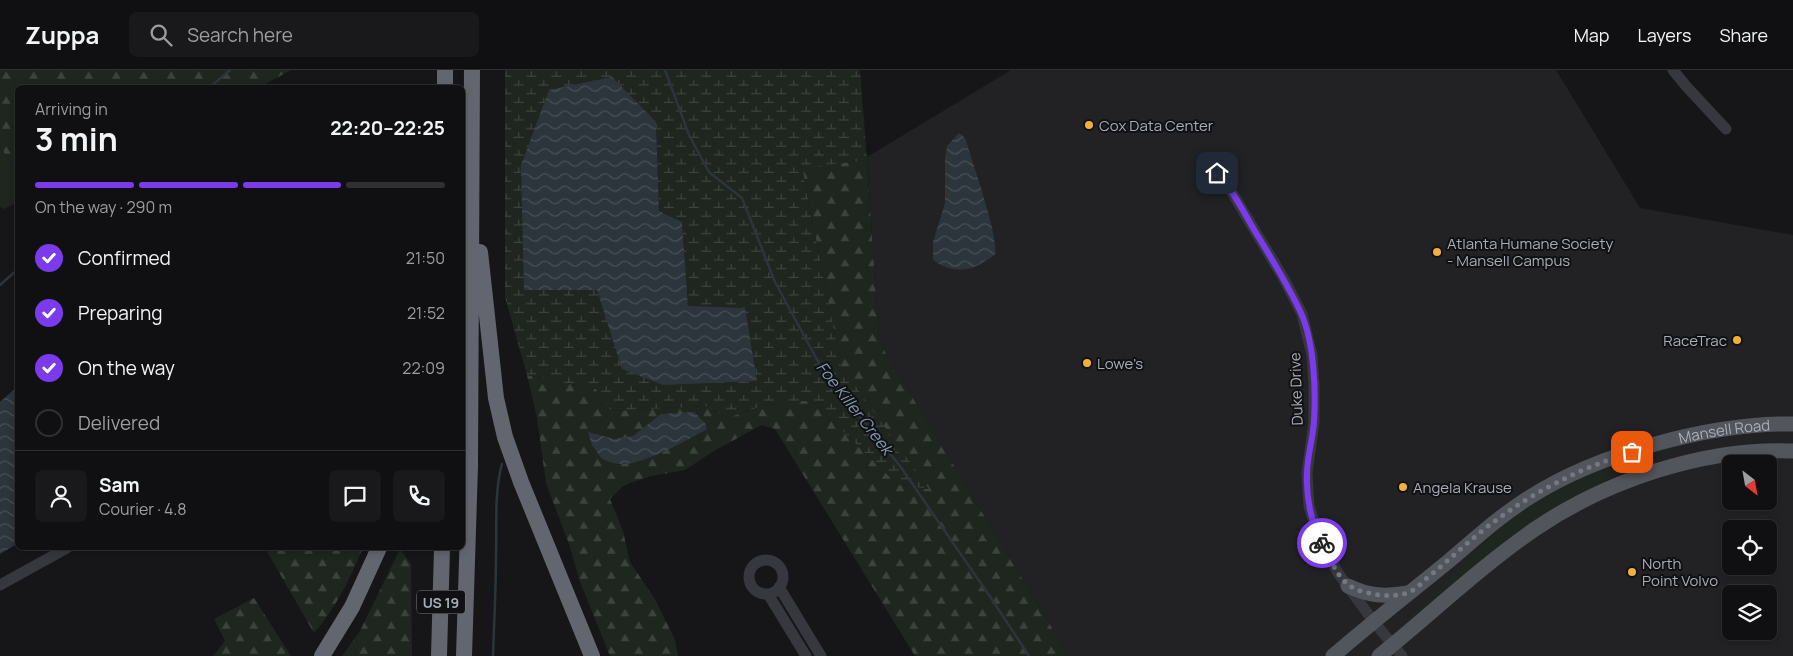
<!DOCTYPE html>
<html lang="en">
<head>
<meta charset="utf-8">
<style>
  :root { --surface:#101012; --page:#19191b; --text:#f1f3f6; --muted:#9c9d9f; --line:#303032; --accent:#7c3aed }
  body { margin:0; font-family:Manrope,sans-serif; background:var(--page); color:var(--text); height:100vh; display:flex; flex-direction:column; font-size:19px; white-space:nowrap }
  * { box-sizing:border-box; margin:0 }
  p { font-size:16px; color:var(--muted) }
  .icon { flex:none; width:28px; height:28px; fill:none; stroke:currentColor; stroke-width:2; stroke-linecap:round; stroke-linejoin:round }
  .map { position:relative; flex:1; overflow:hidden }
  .side { position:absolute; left:15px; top:15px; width:450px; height:465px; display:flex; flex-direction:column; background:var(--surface); border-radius:8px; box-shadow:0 2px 8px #0003,0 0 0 1px var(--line) }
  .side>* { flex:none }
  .needle { width:32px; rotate:149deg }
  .buttons { position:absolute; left:1722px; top:385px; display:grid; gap:10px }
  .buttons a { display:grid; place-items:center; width:55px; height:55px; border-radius:8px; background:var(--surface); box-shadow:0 2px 8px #0003,0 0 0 1px var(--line); font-size:25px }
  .pin { position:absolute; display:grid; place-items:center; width:42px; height:42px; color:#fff; margin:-21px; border-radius:10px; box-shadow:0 2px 8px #0006 }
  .courier { position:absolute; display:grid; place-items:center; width:50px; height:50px; margin:-25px; border:4px solid #7c3aed; border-radius:50%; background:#fff; color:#222; box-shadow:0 1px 6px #0007 }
  .summary em { font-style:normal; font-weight:700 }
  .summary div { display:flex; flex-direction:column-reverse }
  .summary { display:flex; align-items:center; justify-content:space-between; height:85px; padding:0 20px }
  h1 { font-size:32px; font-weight:700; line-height:38px }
  .bar { display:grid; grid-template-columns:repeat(4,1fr); gap:8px 5px; align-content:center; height:60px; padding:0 20px }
  .bar i { height:6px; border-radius:4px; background:var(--line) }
  .bar .active { background:var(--accent) }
  .bar p { grid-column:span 4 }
  .line { display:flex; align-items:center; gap:12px; padding:0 20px; border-top:1px solid var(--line) }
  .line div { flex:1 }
  .round { display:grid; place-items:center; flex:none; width:52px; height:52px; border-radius:8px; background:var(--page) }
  ol { padding:0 20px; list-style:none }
  li { display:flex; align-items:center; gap:15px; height:55px }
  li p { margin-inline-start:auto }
  li .icon { padding:5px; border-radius:50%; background:var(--accent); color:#fff; stroke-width:4 }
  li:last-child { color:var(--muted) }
  li i { width:28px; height:28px; border:2px solid var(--line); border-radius:50% }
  header { display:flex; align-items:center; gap:30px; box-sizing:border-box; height:70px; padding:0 25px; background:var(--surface); border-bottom:1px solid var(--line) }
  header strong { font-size:24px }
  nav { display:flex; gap:28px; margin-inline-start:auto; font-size:18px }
  .search { width:350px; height:45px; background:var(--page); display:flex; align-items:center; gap:12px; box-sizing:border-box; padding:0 18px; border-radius:8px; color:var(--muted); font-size:19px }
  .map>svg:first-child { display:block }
  .built { fill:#222225; fill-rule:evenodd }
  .green { fill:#1e261f }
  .forest { fill:url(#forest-firs) }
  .wetland { fill:url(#wetland-marsh); fill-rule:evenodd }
  .water { fill:url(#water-waves) }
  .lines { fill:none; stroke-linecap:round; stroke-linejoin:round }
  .stream { stroke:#2c353c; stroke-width:2.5 }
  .minor { stroke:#37383d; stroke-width:11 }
  .major { stroke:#53555c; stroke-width:15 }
  .highway { stroke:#63666e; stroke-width:16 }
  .done { stroke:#757880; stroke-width:5; stroke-dasharray:0 9 }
  .route { stroke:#7c3aed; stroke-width:6 }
  .poi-dot { fill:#f2b134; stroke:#111113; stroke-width:2 }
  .labels { text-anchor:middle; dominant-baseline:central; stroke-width:4; stroke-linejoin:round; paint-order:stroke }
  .shield { fill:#111113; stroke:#7b7e86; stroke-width:1 }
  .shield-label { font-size:14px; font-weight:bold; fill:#a8adb8 }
  .poi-label { font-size:15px; fill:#a8adb8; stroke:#111113; text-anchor:start }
  .street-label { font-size:15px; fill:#a8adb8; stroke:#111113 }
  .water-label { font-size:16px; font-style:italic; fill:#7f9bb3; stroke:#111113 }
</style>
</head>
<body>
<header>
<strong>Zuppa</strong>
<div class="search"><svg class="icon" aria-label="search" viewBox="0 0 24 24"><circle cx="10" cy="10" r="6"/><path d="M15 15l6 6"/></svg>Search here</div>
<nav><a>Map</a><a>Layers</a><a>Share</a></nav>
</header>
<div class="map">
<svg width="1793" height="586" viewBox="0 0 1793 586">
  <defs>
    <pattern id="forest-firs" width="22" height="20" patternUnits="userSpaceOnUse" patternTransform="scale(1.25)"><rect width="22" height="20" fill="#1e261f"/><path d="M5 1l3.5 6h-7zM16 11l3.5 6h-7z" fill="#3c433d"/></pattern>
    <pattern id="wetland-marsh" width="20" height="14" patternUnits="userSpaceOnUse" patternTransform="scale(1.25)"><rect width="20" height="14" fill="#1e261f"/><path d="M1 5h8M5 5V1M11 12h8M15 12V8" fill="none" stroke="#3c433d"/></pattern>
    <pattern id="water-waves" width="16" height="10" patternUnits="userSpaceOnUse" patternTransform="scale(1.25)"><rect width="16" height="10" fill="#2c353c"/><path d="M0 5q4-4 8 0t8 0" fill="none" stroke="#485056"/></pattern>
  </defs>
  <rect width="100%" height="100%" fill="#161618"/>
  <path class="built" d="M1011,0H1556L1640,138L1793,165V586H1069L879,272L867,87ZM1731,394H1769V431H1731ZM1731,459H1769V496H1731ZM1731,524H1769V561H1731Z"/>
  <path class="green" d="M0,76L17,104V133L4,139L0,137Z
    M1671,376L1673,379L1639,392L1609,408L1567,433L1411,552L1407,549L1504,454C1525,438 1548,421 1572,410C1604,395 1638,387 1671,376Z"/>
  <path class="forest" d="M0,0H291L260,17L18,18L17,104L0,76Z
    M867,90L879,272L1069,586H915L775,359L762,355L717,379L685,400L651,406L624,415L610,429L623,461L630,492L656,531L675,570L678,586H610L580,512L569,474L546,413L537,348L527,305L596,319L612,341L706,336L727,348L762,336L811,330L897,414L928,419L841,297L802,97Z
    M265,478H363C350,508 336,538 314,563Z
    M400,479L411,494L412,586H342L360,561Z
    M254,528L291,586H213L225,571L214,549Z"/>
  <path class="wetland" d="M505,0H860L867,90L802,98L841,296L929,419L897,414L811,330L762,336L727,348L706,336L611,341L596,319L527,305L505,227ZM656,52L659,141L682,152L688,237L623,299L597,220Z"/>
  <path class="water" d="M612,7L656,52L659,141L682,152L688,236L745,238L757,311L663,315L622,299L597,220H524L521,95L549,20Z
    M959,63L963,66L966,70C972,93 999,166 995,185C988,189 981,194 974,197C961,202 942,199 933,189V172L945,133V89L947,76Z
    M17,317V474L0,484V332Z
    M694,342L705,353L707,359C688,370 641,396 621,394C615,394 608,391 602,389L592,375L588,362L614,369L633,366L661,344Z"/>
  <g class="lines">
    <path class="stream" d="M665,0L689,65L709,102L742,128L775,212L822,299L900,396L993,531L1029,586
      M209,18L230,0
      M0,215L18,199
      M493,586C494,553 496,519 496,486C497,455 494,423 502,394"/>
    <path class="minor" d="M1673,0L1686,16L1726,59
      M1209,95L1225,111L1284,209L1302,244L1312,285L1314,315V352L1307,403L1309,436L1319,468L1338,503L1374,552L1402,586
      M749 507a17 17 0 1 1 34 0a17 17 0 1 1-34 0Z
      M0,515L67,478
      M779,517L821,586
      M768,524L806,586"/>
    <g class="major">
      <path d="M1348,516C1369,526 1385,527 1408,523"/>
      <path id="s1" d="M1333,586C1371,553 1411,522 1450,490C1476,468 1501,445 1530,427C1599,383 1711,353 1793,354"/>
      <path d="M1379,586C1431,544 1480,497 1535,459C1607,410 1706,377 1793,381"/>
    </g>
    <path class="highway" d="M445,18V0
      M480,182L496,328L505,367L521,412L592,586
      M322,586L352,537L379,478
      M439,586L442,478
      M464,586L470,396L472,0"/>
  </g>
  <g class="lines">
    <path class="done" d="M1322,473C1339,505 1340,520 1380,525C1388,526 1401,526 1409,522C1416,520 1422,512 1427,508C1446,493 1463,476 1482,461C1527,425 1577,399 1632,382"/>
    <path class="route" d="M1217,103C1233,120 1244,143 1256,163C1272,189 1288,215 1301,243C1314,272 1316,319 1314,351C1313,369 1307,386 1307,404C1306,427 1311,453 1322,473"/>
  </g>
  <g class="poi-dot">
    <circle cx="1089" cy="55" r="5"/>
    <circle cx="1437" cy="182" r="5"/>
    <circle cx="1737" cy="270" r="5"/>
    <circle cx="1087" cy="293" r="5"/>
    <circle cx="1403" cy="417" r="5"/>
    <circle cx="1632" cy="502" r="5"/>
  </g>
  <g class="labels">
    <rect class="shield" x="417" y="520.5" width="48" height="23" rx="4"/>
    <g class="shield-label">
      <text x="441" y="532">US 19</text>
    </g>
    <g class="poi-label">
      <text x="1099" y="55">Cox Data Center</text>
      <text x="1447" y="173">Atlanta Humane Society<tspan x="1447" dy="17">- Mansell Campus</tspan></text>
      <text x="1727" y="270" text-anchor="end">RaceTrac</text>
      <text x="1097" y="293">Lowe's</text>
      <text x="1413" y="417">Angela Krause</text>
      <text x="1642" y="493">North<tspan x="1642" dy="17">Point Volvo</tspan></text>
    </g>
    <g class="street-label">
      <text transform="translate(1296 319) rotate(-92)">Duke Drive</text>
      <text stroke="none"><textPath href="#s1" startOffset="460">Mansell Road</textPath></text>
    </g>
    <g class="water-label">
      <text transform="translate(855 338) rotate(52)">Foe Killer Creek</text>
    </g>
  </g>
</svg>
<div class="buttons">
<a><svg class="needle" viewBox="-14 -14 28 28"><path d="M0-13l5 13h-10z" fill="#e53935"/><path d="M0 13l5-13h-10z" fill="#9c9d9f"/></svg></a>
<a><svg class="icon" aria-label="locate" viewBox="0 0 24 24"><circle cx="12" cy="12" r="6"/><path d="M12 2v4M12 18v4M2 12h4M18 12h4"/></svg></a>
<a><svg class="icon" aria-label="layers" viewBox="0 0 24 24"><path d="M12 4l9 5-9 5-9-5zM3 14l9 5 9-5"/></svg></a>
</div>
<div class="pin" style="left:1632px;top:382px;background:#ea580c"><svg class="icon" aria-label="bag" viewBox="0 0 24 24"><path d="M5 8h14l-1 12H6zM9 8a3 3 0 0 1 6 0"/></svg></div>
<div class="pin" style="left:1217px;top:103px;background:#1f2937"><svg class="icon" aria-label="home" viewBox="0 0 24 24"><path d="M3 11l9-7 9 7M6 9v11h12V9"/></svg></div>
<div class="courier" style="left:1322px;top:473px"><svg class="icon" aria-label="bike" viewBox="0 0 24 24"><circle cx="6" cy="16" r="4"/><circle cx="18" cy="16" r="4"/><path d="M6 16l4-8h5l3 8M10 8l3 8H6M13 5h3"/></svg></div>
<section class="side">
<div class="summary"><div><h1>3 min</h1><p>Arriving in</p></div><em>22:20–22:25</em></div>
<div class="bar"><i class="active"></i><i class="active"></i><i class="active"></i><i></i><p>On the way · 290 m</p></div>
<ol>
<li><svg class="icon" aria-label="check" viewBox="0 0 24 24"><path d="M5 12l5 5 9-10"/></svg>Confirmed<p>21:50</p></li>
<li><svg class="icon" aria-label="check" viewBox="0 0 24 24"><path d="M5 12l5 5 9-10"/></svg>Preparing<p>21:52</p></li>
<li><svg class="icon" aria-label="check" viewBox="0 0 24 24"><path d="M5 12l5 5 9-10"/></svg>On the way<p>22:09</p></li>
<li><i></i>Delivered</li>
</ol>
<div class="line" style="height:90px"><a class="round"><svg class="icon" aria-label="person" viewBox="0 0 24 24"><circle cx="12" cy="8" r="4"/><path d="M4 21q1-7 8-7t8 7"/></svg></a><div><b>Sam</b><p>Courier · 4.8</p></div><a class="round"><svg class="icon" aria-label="chat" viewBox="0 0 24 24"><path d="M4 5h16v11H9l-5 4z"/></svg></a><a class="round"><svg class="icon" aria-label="phone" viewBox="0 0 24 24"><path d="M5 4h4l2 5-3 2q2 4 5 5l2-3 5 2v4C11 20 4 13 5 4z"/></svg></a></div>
</section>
</div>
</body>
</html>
